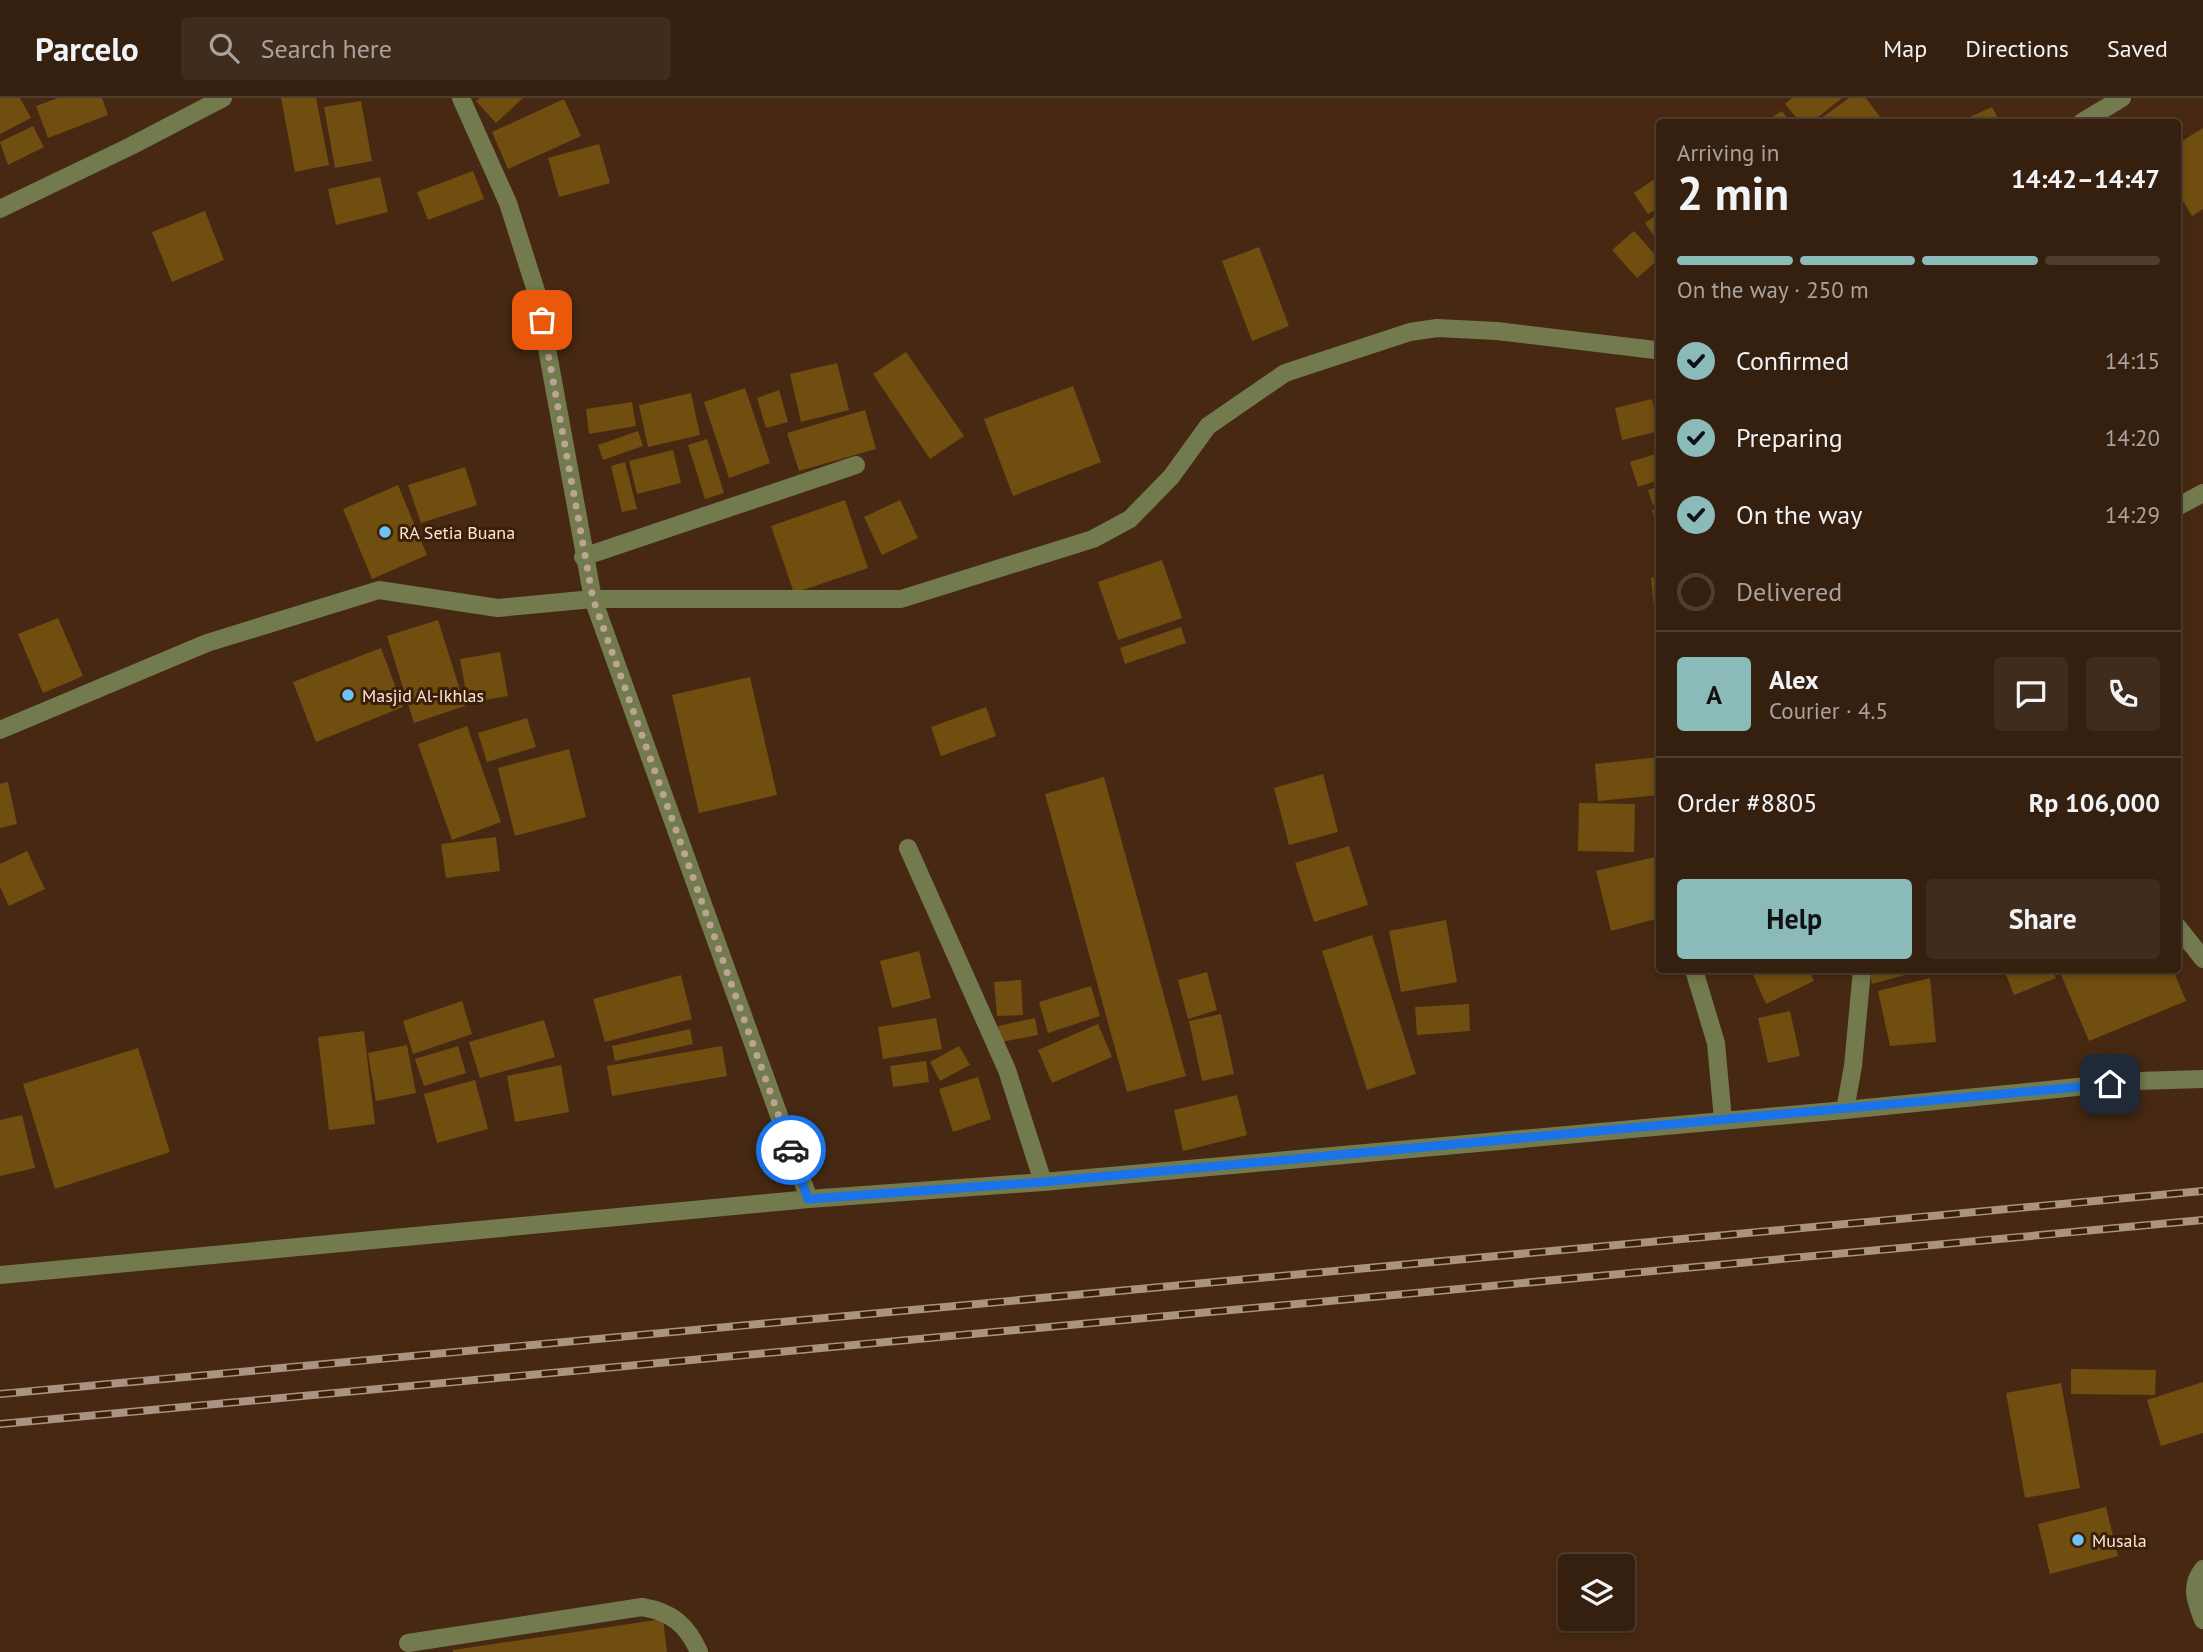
<!DOCTYPE html>
<html lang="en">
<head>
<meta charset="utf-8">
<style>
  :root { --surface:#351f0e; --page:#402c1c; --text:#f1f3f6; --muted:#aaa29e; --line:#4f3d2e; --accent:#8bbbb9 }
  body { margin:0; font-family:"PT Sans",sans-serif; background:var(--page); color:var(--text); height:100vh; display:flex; flex-direction:column; font-size:26px; white-space:nowrap }
  * { box-sizing:border-box; margin:0 }
  p { font-size:23px; color:var(--muted) }
  .icon { flex:none; width:38px; height:38px; fill:none; stroke:currentColor; stroke-width:2; stroke-linecap:round; stroke-linejoin:round }
  .map { position:relative; flex:1; overflow:hidden }
  .panel { position:absolute; left:1656px; top:21px; width:525px; height:854px; display:flex; flex-direction:column; background:var(--surface); border-radius:7px; box-shadow:0 4px 10px #0003,0 0 0 2px var(--line) }
  .panel>* { flex:none }
  .fabs { position:absolute; left:1558px; top:1456px; display:grid; gap:14px }
  .fabs a { display:grid; place-items:center; width:77px; height:77px; border-radius:7px; background:var(--surface); box-shadow:0 4px 10px #0003,0 0 0 2px var(--line); font-size:35px }
  .pin { position:absolute; display:grid; place-items:center; width:60px; height:60px; color:#fff; margin:-30px; border-radius:14px; box-shadow:0 4px 10px #0006 }
  .courier { position:absolute; display:grid; place-items:center; width:70px; height:70px; margin:-35px; border:5px solid #1a73e8; border-radius:50%; background:#fff; color:#222; box-shadow:0 2px 9px #0007 }
  .headline em { font-style:normal; font-weight:700 }
  .headline div { display:flex; flex-direction:column-reverse }
  .headline { display:flex; align-items:center; justify-content:space-between; height:119px; padding:0 21px }
  h1 { font-size:46px; font-weight:700; line-height:52px }
  .bar { display:grid; grid-template-columns:repeat(4,1fr); gap:10px 7px; align-content:center; height:84px; padding:0 21px }
  .bar i { height:9px; border-radius:5px; background:var(--line) }
  .bar .active { background:var(--accent) }
  .bar p { grid-column:span 4 }
  .line { display:flex; align-items:center; gap:18px; padding:0 21px; border-top:2px solid var(--line) }
  .line div { flex:1 }
  .round { display:grid; place-items:center; flex:none; width:74px; height:74px; border-radius:7px; background:var(--page) }
  ol { padding:0 21px; list-style:none }
  li { display:flex; align-items:center; gap:21px; height:77px }
  li p { margin-inline-start:auto }
  li .icon { padding:7px; border-radius:50%; background:var(--accent); color:#111; stroke-width:4 }
  li:last-child { color:var(--muted) }
  li i { width:38px; height:38px; border:4px solid var(--line); border-radius:50% }
  .button { display:flex; gap:14px; margin-top:auto; padding:14px 21px }
  .button a { flex:1; height:80px; border-radius:7px; background:var(--accent); color:#111; font-size:28px; font-weight:700; line-height:80px; text-align:center }
  .button a+a { background:var(--page); color:var(--text) }
  header { display:flex; align-items:center; gap:42px; box-sizing:border-box; height:98px; padding:0 35px; background:var(--surface); border-bottom:2px solid var(--line) }
  header strong { font-size:33px }
  nav { display:flex; gap:38px; margin-inline-start:auto; font-size:24px }
  .search { width:490px; height:63px; background:var(--page); display:flex; align-items:center; gap:18px; box-sizing:border-box; padding:0 24px; border-radius:7px; color:var(--muted); font-size:26px }
  .map>svg:first-child { display:block }
  .building { fill:#704e0f }
  .lines { fill:none; stroke-linecap:round; stroke-linejoin:round }
  .minor { stroke:#737b4e; stroke-width:18 }
  .rail-casing { stroke:#ab9382; stroke-width:8 }
  .rail { stroke:#3c1f08; stroke-width:5; stroke-dasharray:16; stroke-linecap:butt }
  .done { stroke:#bca494; stroke-width:7; stroke-dasharray:0 12.6 }
  .route { stroke:#1a73e8; stroke-width:9 }
  .poi-dot { fill:#6fc2f4; stroke:#3c1f08; stroke-width:2.5 }
  .labels { text-anchor:middle; dominant-baseline:central; stroke-width:6; stroke-linejoin:round; paint-order:stroke }
  .poi-label { font-size:18px; fill:#fbe7da; stroke:#3c1f08; text-anchor:start }
</style>
</head>
<body>
<header>
<strong>Parcelo</strong>
<div class="search"><svg class="icon" aria-label="search" viewBox="0 0 24 24"><circle cx="10" cy="10" r="6"/><path d="M15 15l6 6"/></svg>Search here</div>
<nav><a>Map</a><a>Directions</a><a>Saved</a></nav>
</header>
<div class="map">
<svg width="2203" height="1554" viewBox="0 0 2203 1554">
  <rect width="100%" height="100%" fill="#472913"/>
  <path class="building" d="M0,0H20L31,20L0,36Z
    M58,0H102L108,17L48,40L36,8Z
    M281,0H316L329,67L295,74Z
    M480,0H523L496,25L476,3Z
    M1792,0H1842L1812,24H1800L1785,6Z
    M1849,0H1866L1880,19L1872,24H1816Z
    M564,1L581,38L508,71L492,34Z
    M361,3L372,63L335,70L324,9Z
    M1992,9L2000,24H1959Z
    M1782,13L1790,24H1765Z
    M33,28L44,49L8,67L0,44Z
    M2203,30V111L2192,118L2177,93V46Z
    M599,46L610,85L559,99L548,60Z
    M473,73L484,101L428,122L417,94Z
    M1659,78V109L1648,116L1634,95Z
    M380,79L388,114L336,127L328,91Z
    M205,113L224,162L172,184L152,134Z
    M1659,115V145L1645,125Z
    M1634,133L1659,161L1637,180L1612,152Z
    M1259,149L1289,228L1252,243L1222,163Z
    M906,254L964,338L930,361L873,276Z
    M837,265L849,312L801,324L790,276Z
    M1073,288L1101,364L1013,398L984,321Z
    M745,290L770,365L729,380L704,304Z
    M779,292L788,324L766,330L757,300Z
    M691,295L700,337L648,349L639,307Z
    M1652,301L1659,333L1622,342L1615,310Z
    M632,304L636,328L589,336L586,311Z
    M865,312L876,351L799,373L787,335Z
    M638,333L643,348L603,362L598,347Z
    M707,341L724,395L705,401L688,347Z
    M673,352L681,385L637,396L629,363Z
    M1659,355V382L1638,389L1630,364Z
    M625,364L637,411L622,414L611,368Z
    M465,369L477,407L421,425L408,387Z
    M398,387L427,457L372,481L343,411Z
    M1659,388V405L1653,407L1648,392Z
    M845,402L868,470L794,495L771,428Z
    M900,402L918,440L882,457L864,419Z
    M1659,411V433H1658L1652,412Z
    M1162,462L1182,520L1118,542L1098,484Z
    M1659,479V538L1657,539L1651,480Z
    M58,520L83,578L43,595L18,536Z
    M438,522L465,608L414,625L387,538Z
    M1181,529L1186,545L1125,566L1120,550Z
    M381,550L403,609L316,644L293,584Z
    M500,554L508,598L468,605L460,561Z
    M750,579L777,697L699,715L672,597Z
    M986,609L996,638L941,658L931,629Z
    M527,620L536,649L487,664L478,635Z
    M467,628L501,724L452,742L418,646Z
    M569,651L586,719L515,738L498,670Z
    M1659,659V697L1598,703L1595,666Z
    M1323,676L1338,734L1289,747L1274,690Z
    M1104,679L1186,978L1127,994L1045,696Z
    M8,684L17,726L0,730V686Z
    M1579,705L1635,706L1634,754L1578,753Z
    M496,739L500,773L446,780L441,746Z
    M1349,748L1368,807L1314,824L1295,765Z
    M27,753L45,791L9,808L0,789V766Z
    M1659,758V820L1611,833L1596,773Z
    M1446,822L1457,884L1401,894L1389,833Z
    M1372,837L1416,976L1367,992L1322,853Z
    M919,853L931,900L892,910L880,863Z
    M1751,872H1809L1814,883L1766,906Z
    M1868,872H1923L1872,886Z
    M2004,872H2052L2056,880L2014,897Z
    M2059,872H2173L2186,903L2089,943Z
    M1207,874L1217,912L1188,921L1178,882Z
    M681,877L692,921L605,944L593,901Z
    M1930,880L1936,944L1890,948L1878,893Z
    M1021,882L1023,917L997,918L994,884Z
    M1091,888L1100,918L1048,935L1039,904Z
    M462,903L472,936L413,956L403,923Z
    M1469,906L1470,933L1417,937L1415,909Z
    M1790,913L1800,958L1768,965L1758,920Z
    M1221,916L1234,976L1202,983L1189,923Z
    M936,920L942,951L883,961L878,929Z
    M1035,920L1038,937L1001,944L998,928Z
    M544,922L555,959L480,980L469,944Z
    M1098,926L1112,959L1052,985L1038,952Z
    M690,931L693,946L615,963L612,948Z
    M364,933L375,1026L329,1032L318,939Z
    M407,947L416,995L376,1003L368,955Z
    M458,948L466,975L424,988L415,961Z
    M722,948L727,978L612,998L607,968Z
    M959,948L970,967L940,983L930,964Z
    M138,950L170,1054L55,1091L23,986Z
    M926,963L929,984L893,989L890,968Z
    M561,967L569,1014L515,1024L507,978Z
    M978,979L991,1021L953,1034L939,991Z
    M475,982L488,1031L437,1045L424,996Z
    M1237,997L1247,1037L1183,1053L1174,1012Z
    M22,1017L35,1070L0,1078V1022Z
    M2071,1271L2156,1272L2155,1297L2071,1296Z
    M2203,1284V1335L2161,1348L2147,1302Z
    M2061,1285L2080,1390L2025,1400L2006,1295Z
    M2106,1409L2118,1458L2050,1476L2038,1426Z
    M663,1521L667,1554H453V1552Z"/>
  <g class="lines">
    <path class="minor" d="M461,0L508,105L537,196L593,501L809,1101
      M2082,24L2122,0
      M0,111L131,48L223,0
      M2177,409L2203,395
      M583,459L856,367
      M0,632L207,545L379,492L498,510L593,501H901L1093,441L1130,421L1171,379L1208,328L1285,275L1410,234L1437,230L1497,233L1655,252L1659,250
      M908,750L1007,972L1043,1084
      M2177,828L2203,861
      M1694,872L1716,945L1723,1022
      M1845,1012L1853,968L1862,872
      M0,1177L809,1101L1043,1084L1845,1012L2137,983L2203,981
      M2203,1471C2189,1489 2196,1503 2203,1522
      M408,1545L642,1509C672,1514 687,1527 699,1554"/>
    <g class="rail-casing">
      <path id="rail" d="M0,1296L2203,1093
        M0,1326L2203,1122"/>
    </g>
    <use href="#rail" class="rail"/>
  </g>
  <g class="lines">
    <path class="done" d="M542,222L593,501L791,1052"/>
    <path class="route" d="M791,1052L808,1101L1043,1084L2110,986"/>
  </g>
  <g class="poi-dot">
    <circle cx="385" cy="434" r="7"/>
    <circle cx="348" cy="597" r="7"/>
    <circle cx="2078" cy="1442" r="7"/>
  </g>
  <g class="labels">
    <g class="poi-label">
      <text x="399" y="434">RA Setia Buana</text>
      <text x="362" y="597">Masjid Al-Ikhlas</text>
      <text x="2092" y="1442">Musala</text>
    </g>
  </g>
</svg>
<div class="fabs">
<a><svg class="icon" aria-label="layers" viewBox="0 0 24 24"><path d="M12 4l9 5-9 5-9-5zM3 14l9 5 9-5"/></svg></a>
</div>
<div class="pin" style="left:542px;top:222px;background:#ea580c"><svg class="icon" aria-label="bag" viewBox="0 0 24 24"><path d="M5 8h14l-1 12H6zM9 8a3 3 0 0 1 6 0"/></svg></div>
<div class="pin" style="left:2110px;top:986px;background:#1f2937"><svg class="icon" aria-label="home" viewBox="0 0 24 24"><path d="M3 11l9-7 9 7M6 9v11h12V9"/></svg></div>
<div class="courier" style="left:791px;top:1052px"><svg class="icon" aria-label="car" viewBox="0 0 24 24"><path d="M5 17H2v-5l4-1 3-4h7l3 4 3 1v5h-3M9 17h6M6 11h13"/><circle cx="7" cy="17" r="2"/><circle cx="17" cy="17" r="2"/></svg></div>
<section class="panel">
<div class="headline"><div><h1>2 min</h1><p>Arriving in</p></div><em>14:42–14:47</em></div>
<div class="bar"><i class="active"></i><i class="active"></i><i class="active"></i><i></i><p>On the way · 250 m</p></div>
<ol>
<li><svg class="icon" aria-label="check" viewBox="0 0 24 24"><path d="M5 12l5 5 9-10"/></svg>Confirmed<p>14:15</p></li>
<li><svg class="icon" aria-label="check" viewBox="0 0 24 24"><path d="M5 12l5 5 9-10"/></svg>Preparing<p>14:20</p></li>
<li><svg class="icon" aria-label="check" viewBox="0 0 24 24"><path d="M5 12l5 5 9-10"/></svg>On the way<p>14:29</p></li>
<li><i></i>Delivered</li>
</ol>
<div class="line" style="height:126px"><b class="round" style="background:var(--accent);color:#111">A</b><div><b>Alex</b><p>Courier · 4.5</p></div><a class="round"><svg class="icon" aria-label="chat" viewBox="0 0 24 24"><path d="M4 5h16v11H9l-5 4z"/></svg></a><a class="round"><svg class="icon" aria-label="phone" viewBox="0 0 24 24"><path d="M5 4h4l2 5-3 2q2 4 5 5l2-3 5 2v4C11 20 4 13 5 4z"/></svg></a></div>
<div class="line" style="height:91px"><div>Order #8805</div><b>Rp 106,000</b></div>
<div class="button"><a>Help</a><a>Share</a></div>
</section>
</div>
</body>
</html>
